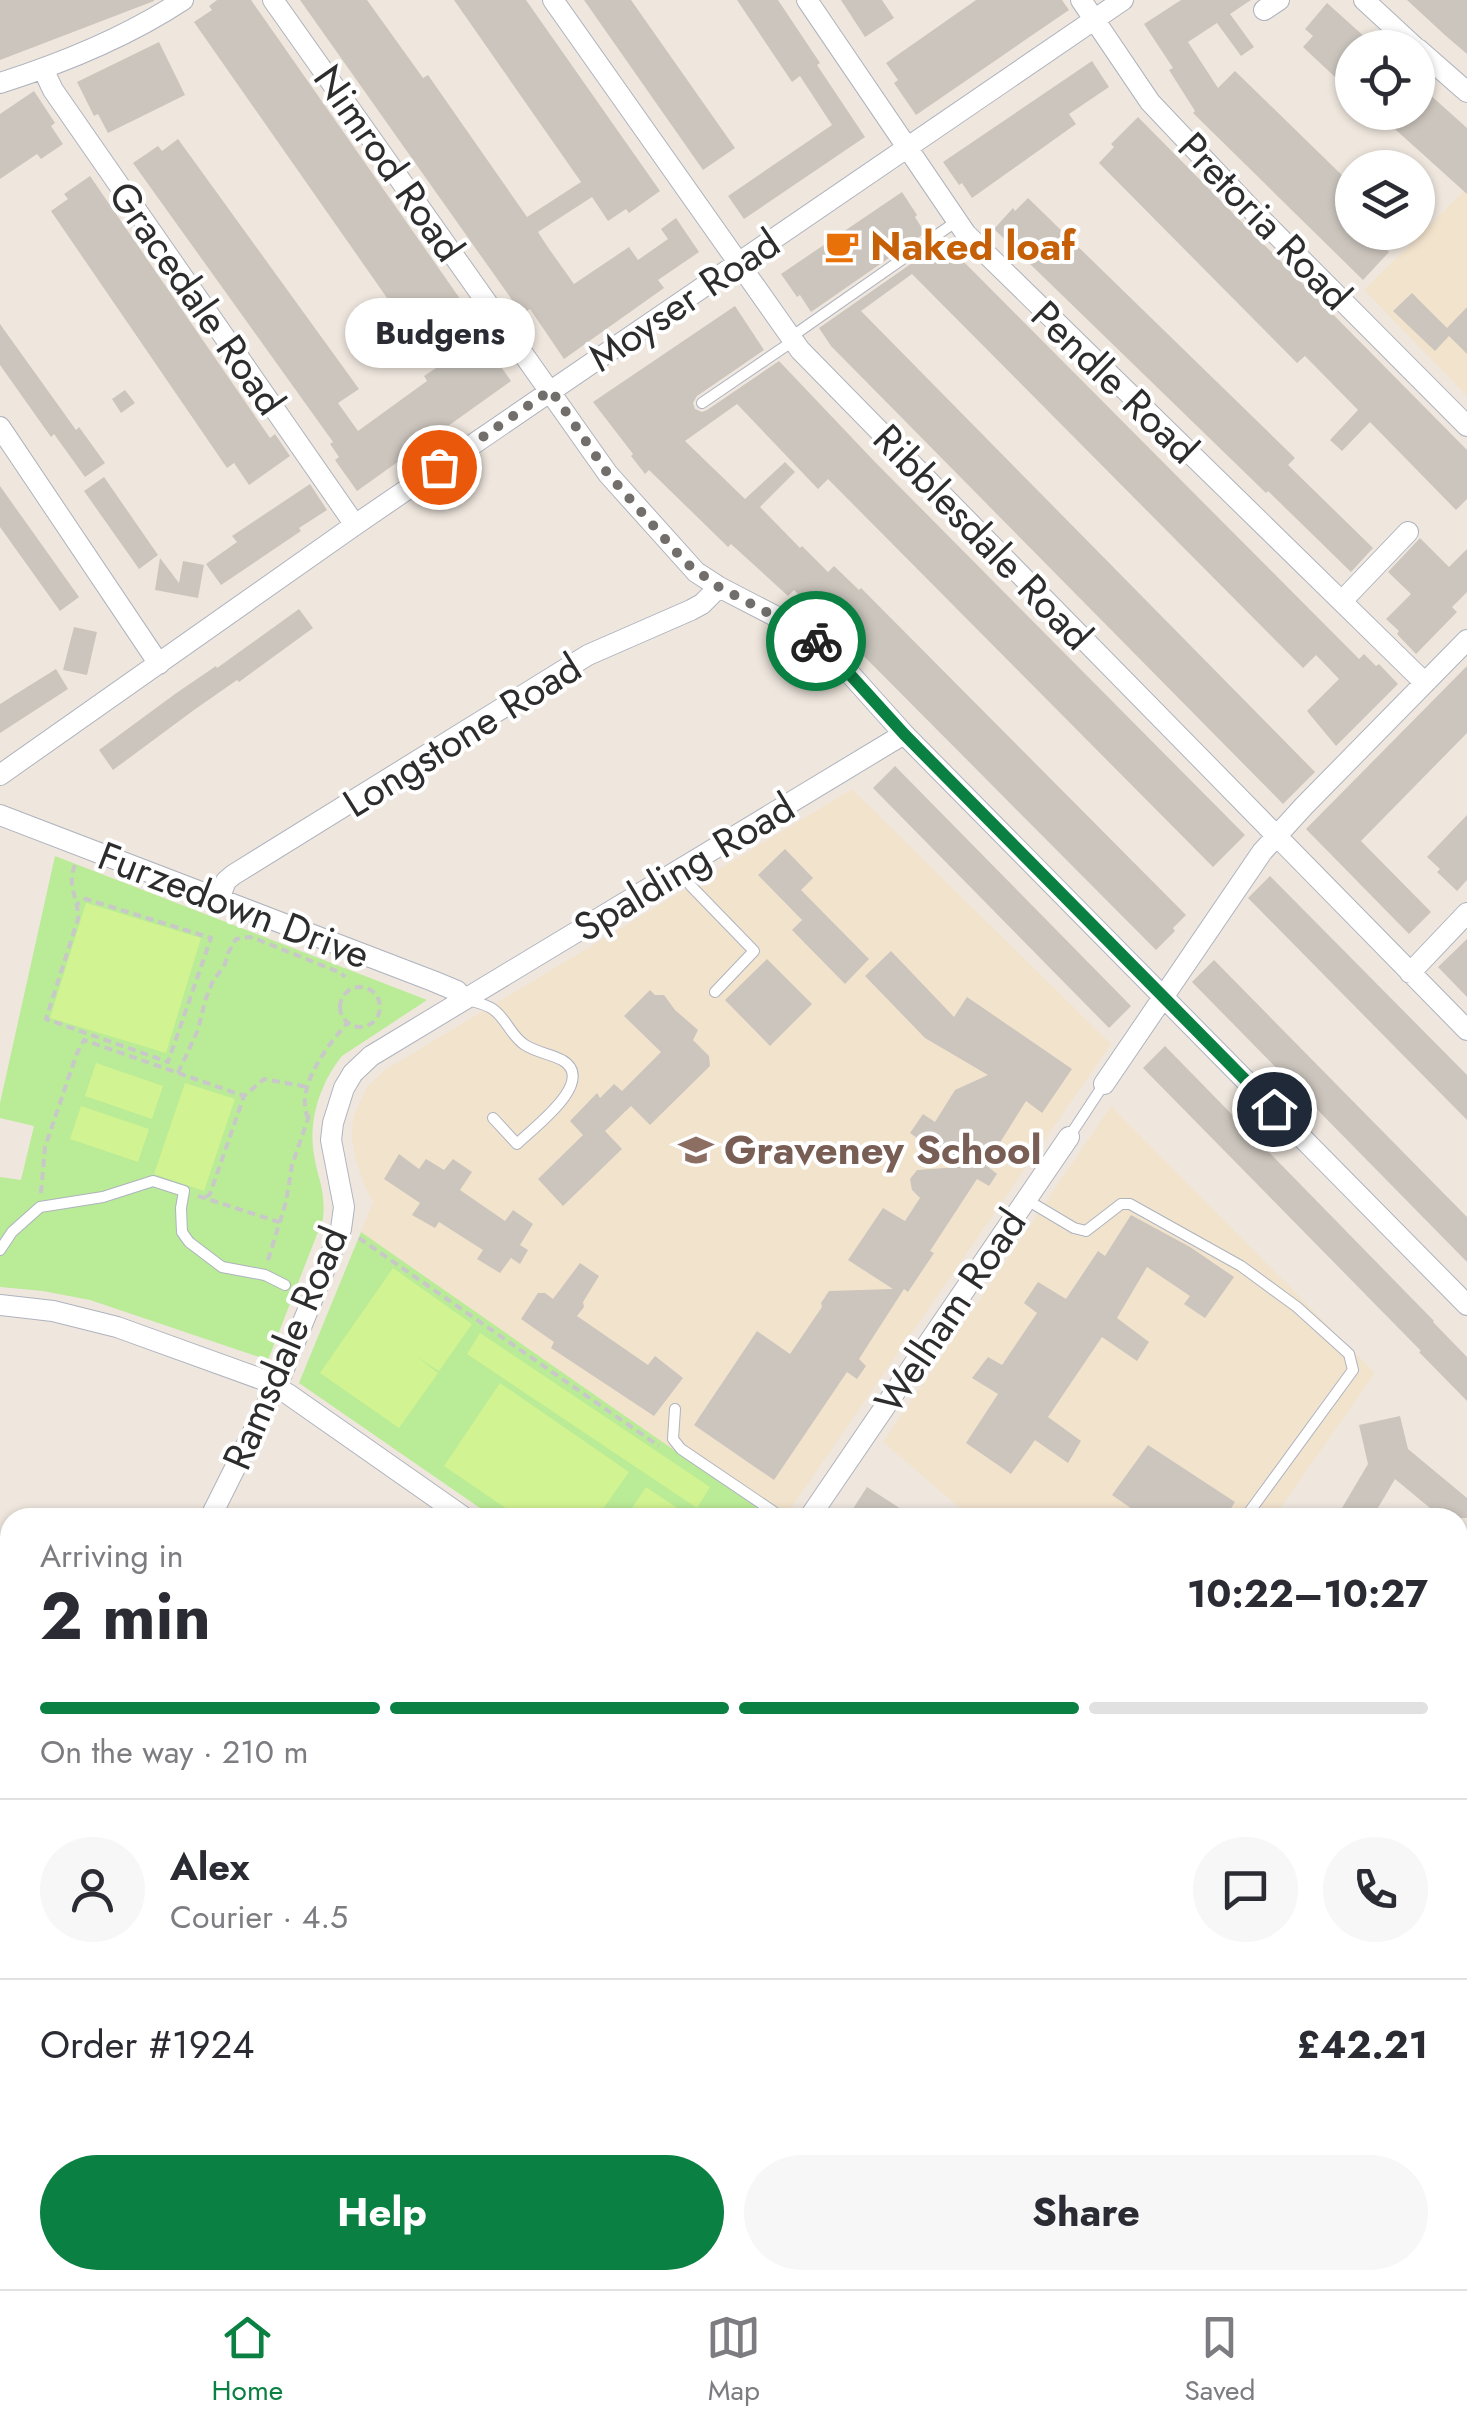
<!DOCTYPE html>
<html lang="en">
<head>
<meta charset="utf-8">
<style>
  :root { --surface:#fff; --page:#f7f7f7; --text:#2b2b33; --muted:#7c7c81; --line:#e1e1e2; --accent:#0b8043 }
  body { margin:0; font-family:Jost,sans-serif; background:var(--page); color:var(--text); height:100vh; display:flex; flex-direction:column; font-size:38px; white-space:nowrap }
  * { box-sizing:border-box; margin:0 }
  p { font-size:32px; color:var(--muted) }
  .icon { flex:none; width:55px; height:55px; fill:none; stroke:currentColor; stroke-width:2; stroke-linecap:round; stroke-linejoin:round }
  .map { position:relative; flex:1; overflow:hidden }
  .sheet { position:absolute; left:0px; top:1508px; width:1468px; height:782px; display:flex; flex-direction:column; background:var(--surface); border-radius:30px 30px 0 0; box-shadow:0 2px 8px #0004 }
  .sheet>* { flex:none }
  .controls { position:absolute; left:1335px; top:30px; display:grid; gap:20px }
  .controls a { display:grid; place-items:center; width:100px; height:100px; border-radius:50%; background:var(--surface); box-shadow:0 2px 8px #0004; font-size:50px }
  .pin { position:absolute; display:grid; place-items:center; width:85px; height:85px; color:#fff; margin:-42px; border:5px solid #fff; border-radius:50%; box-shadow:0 2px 10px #0007 }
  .courier { position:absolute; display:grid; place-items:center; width:100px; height:100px; margin:-50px; border:8px solid #0b8043; border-radius:50%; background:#fff; color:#222; box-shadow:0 2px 12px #0007 }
  .bubble { position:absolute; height:70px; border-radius:35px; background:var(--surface); box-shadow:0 2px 8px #0004; font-size:32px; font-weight:700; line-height:70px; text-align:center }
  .head em { font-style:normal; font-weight:700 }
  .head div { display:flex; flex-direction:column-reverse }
  .head { display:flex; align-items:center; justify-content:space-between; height:170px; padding:0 40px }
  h1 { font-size:65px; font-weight:700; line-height:75px }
  .bar { display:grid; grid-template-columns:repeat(4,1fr); gap:15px 10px; align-content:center; height:120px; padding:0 40px }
  .bar i { height:12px; border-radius:8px; background:var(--line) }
  .bar .selected { background:var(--accent) }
  .bar p { grid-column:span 4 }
  .line { display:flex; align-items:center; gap:25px; padding:0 40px; border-top:2px solid var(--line) }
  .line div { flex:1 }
  .round { display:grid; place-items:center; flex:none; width:105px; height:105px; border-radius:52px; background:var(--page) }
  .action { display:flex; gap:20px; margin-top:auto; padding:20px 40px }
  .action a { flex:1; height:115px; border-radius:60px; background:var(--accent); color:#fff; font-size:40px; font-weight:700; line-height:115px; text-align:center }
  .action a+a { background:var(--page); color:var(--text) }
  .dock { display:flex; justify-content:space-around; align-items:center; height:140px; border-top:2px solid var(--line); background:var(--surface); font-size:28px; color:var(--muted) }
  .dock a { display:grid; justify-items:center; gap:5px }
  .dock .selected { color:var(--accent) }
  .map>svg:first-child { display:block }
  .education { fill:#f2e3cd }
  .green { fill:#baeb96 }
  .pitch { fill:#d2f391 }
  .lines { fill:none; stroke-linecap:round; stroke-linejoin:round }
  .river { stroke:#68e0fa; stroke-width:38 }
  .building { fill:#cbc5bd }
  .service-casing { stroke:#aeb3be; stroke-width:12 }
  .minor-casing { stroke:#aeb3be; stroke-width:22 }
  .tertiary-casing { stroke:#aeb3be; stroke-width:30 }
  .secondary-casing { stroke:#aeb3be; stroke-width:32 }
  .path { stroke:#c8c8c8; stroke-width:4; stroke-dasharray:8 5; stroke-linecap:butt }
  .service { stroke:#fff; stroke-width:10 }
  .minor { stroke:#fff; stroke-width:20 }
  .tertiary { stroke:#fff; stroke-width:28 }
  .secondary { stroke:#fff; stroke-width:30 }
  .done { stroke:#716e6b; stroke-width:10; stroke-dasharray:0 18 }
  .route { stroke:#0b8043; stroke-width:12 }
  .labels { text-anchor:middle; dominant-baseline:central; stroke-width:8; stroke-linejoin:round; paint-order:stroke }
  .street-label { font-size:40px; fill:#2d2d2d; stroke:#fff }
  .food-label { font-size:40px; font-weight:bold; fill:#c56008; stroke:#fff; text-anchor:start }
  .education-label { font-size:40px; font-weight:bold; fill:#785e54; stroke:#fff; text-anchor:start }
</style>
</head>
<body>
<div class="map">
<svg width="1467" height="2289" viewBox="0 0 1467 2289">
  <rect width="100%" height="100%" fill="#efe7de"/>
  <path class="education" d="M1467,188V396L1364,290Z
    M852,789L1111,1044L785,1517H770L361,1232L373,1202L364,1185L356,1161L352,1139V1127L354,1115L367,1087L385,1070Z
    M1111,1106L1375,1373L1274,1517H970L883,1442Z"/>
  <path class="green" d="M55,856L427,1000L342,1056C320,1083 308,1121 314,1155C318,1180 326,1191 323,1219L268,1360L90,1300L43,1291L0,1287V1177L21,1180L34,1126L0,1118V1103Z
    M361,1232L770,1517H493L299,1383Z"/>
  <path class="pitch" d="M86,903L201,938L166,1053L50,1018Z
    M96,1063L163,1086L152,1119L85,1096Z
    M185,1083L235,1099L204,1191L154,1174Z
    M81,1106L149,1129L138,1162L70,1139Z
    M393,1268L472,1324L439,1371L417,1357L438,1373L399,1428L320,1373Z
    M480,1333L710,1487L697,1508L467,1354Z
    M500,1383L629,1472L597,1517H519L444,1466Z
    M646,1487L689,1516L688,1517H626Z"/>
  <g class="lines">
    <path class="river" d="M1458,2204L1467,2193
      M1395,2289L1403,2280"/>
  </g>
  <path class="building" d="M0,0H154V1L0,60Z
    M217,0H251L470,313L462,319L485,353L489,350L511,381L357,491L335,460L339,457L330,444L333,442L133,163L158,146L162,151L178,139L359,389L338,403L358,431L427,381L424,376L436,368L194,22L212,10L209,6Z
    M300,0H367L423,78L428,75L527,217L581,182L454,0H526L660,191L629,213L626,209L608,221L592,197L538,232L547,246L574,284L629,247L638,260L668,239L661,229L676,218L699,252L658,280L664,288L564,359L530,309L522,314Z
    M584,0H631L735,148L703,170Z
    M737,0H778L820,63L817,65L865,137L744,219L728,196L832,125L800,76L792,82Z
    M841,0H882L894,18L865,37Z
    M976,0H1062L1069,10L916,115L894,83L898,80L886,63Z
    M1181,0H1251L1230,14L1254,47L1241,56L1217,23L1188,42L1218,88L1235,71L1352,185V232H1402L1386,249L1389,252L1363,280L1193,113L1195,111L1169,70L1173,68L1144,24Z
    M1407,0H1467V54L1446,36Z
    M1327,3L1377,48H1352V93L1303,47L1313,36L1305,29Z
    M159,42L185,95L108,133L98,114L94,116L77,82Z
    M1092,61L1109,87L1069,114L1076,124L972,198L962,183L959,185L943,162Z
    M1418,84L1467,128V194L1376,112H1418Z
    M34,91L55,123L51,126L63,144L41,159L37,154L0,179V114Z
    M1138,117L1467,450V499L1456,510L1370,422L1342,451L1330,440L1358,410L1305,356L1297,363L1099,163L1114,147L1111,144Z
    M90,176L270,438L275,434L290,456L249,485L234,463L227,468L51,211L68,199L64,194Z
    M902,192L917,215L915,217L925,233L811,312L800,295L797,297L781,274Z
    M1028,198L1295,458L1288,465L1373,548L1351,572L1268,491L1266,493L994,229L1013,208L1015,211Z
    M946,244L1359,659L1364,654L1376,666L1379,664L1398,684L1336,746L1307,711L1339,679L1316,655L1303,668L912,274L861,311L1315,772L1283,804L831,346L819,328L935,247L938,252Z
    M1412,293L1447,328L1467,307V354L1449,336L1435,351L1393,311Z
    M735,306L764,350L697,396L693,403L695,409L702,412L707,410L779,361L875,462L1245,835L1213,867L828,479L818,489L737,404L685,441L745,499L785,462L795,472L760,507L800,548L802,546L828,572L834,566L859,590L861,588L1186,915L1173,928L1175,931L1156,950L822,614L820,616L794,590L788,596L731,544L728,547L649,470L645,474L631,456L633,454L593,402Z
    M0,324L76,430L79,427L105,463L85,477L54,434L51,437L0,365Z
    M125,390L135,403L121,413L112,399Z
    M104,477L158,555L139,569L84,491Z
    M310,484L327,510L299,528L301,531L221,585L206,564L237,542L232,536Z
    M0,486L79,597L60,611L0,527Z
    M1420,538L1449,567L1467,549V592L1452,607L1457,612L1416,654L1397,634L1399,631L1386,619L1411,594L1388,572Z
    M160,558L179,583L183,561L204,565L198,598L155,590Z
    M299,609L313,628L239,682L237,680L194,710L113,770L99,750L175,694L216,666L217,668Z
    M74,627L97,632L87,675L63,670Z
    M1467,666V733L1361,841L1431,912L1409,934L1306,829Z
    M56,669L68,689L0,733V704Z
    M895,766L1131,1006L1109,1028L873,788Z
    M1467,815V880L1457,891L1437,872L1440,869L1427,857Z
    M785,849L813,878L801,890L869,959L845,984L792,930L802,920L758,875Z
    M1270,876L1467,1075V1120L1248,898Z
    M1467,939V997L1438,967Z
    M891,951L954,1017L967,997L1072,1069L1042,1113L1026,1101L986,1165L997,1174L989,1186L977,1179L930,1251L934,1253L908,1292L904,1289L859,1359L866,1366L857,1379L847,1372L774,1480L694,1425L757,1331L790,1354L822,1307L821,1303L829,1291L893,1289L848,1260L883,1208L905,1221L920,1198L912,1190L910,1179L917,1170L959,1167L910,1133L923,1114L935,1122L955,1090L988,1075L925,1038L865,976Z
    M767,959L812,1004L770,1046L725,1000Z
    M1214,960L1467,1217V1262L1192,982Z
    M650,990L655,995H664L675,1010L698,1030L693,1040L709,1056L710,1066L650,1125L631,1106L605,1131L622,1149L563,1206L538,1179L583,1135L570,1121L597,1093L600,1098L614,1084L622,1091L661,1052L624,1016Z
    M1165,1046L1434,1321L1433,1322L1467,1357V1401L1419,1352L1421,1351L1143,1068Z
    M399,1154L419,1169L426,1159L444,1170L453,1159L472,1172L460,1190L505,1221L513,1210L533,1224L520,1245L528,1250L520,1264L511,1258L500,1273L477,1259L483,1250L439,1222L435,1228L412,1215L420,1203L384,1179Z
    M1131,1215L1190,1247L1234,1277L1205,1318L1184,1304L1190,1296L1147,1267L1117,1318L1149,1342L1137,1361L1102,1337L1048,1417L1081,1441L1068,1463L1035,1440L1011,1474L966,1443L998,1394L972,1378L988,1357L1002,1365L1037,1313L1024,1303L1038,1282L1066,1299L1098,1251L1105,1256Z
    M580,1263L599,1276L583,1302L584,1307L577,1316L648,1365L655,1356L683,1378L654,1416L551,1348L554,1342L521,1319L538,1293H545L553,1299Z
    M1400,1416L1408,1449L1467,1498V1518H1442L1395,1479L1372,1518H1336L1368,1464L1359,1425Z
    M1148,1445L1235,1502L1225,1518H1145L1112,1495Z
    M867,1487L915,1518H847Z"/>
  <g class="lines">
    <g class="service-casing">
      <path id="service" d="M791,337L957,221
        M702,403L793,341
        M680,871L691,886L754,951L715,992
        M465,999C474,1002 487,1004 494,1010C507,1020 511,1036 525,1045C536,1052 550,1054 562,1060C598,1081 533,1128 517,1144L493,1118
        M1069,1137L1104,1084
        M1027,1200L1074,1228L1086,1231L1121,1204H1130L1241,1266L1297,1307L1349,1354L1353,1370L1250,1511
        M0,1250L12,1232L40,1207L103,1197L153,1181L184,1191L181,1208L182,1232L189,1242L222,1267L265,1275L285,1285
        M675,1409L673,1439L681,1449L783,1518"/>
    </g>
    <g class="minor-casing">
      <path id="minor" d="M273,0L608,474L696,572L719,587L777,617L826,647L904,734L1467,1305
        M553,0L800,350L1467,1030
        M807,0L966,234L1425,683
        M1081,0L1150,102L1255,213L1467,426
        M1364,0L1416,48
        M1264,10L1279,0
        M1418,49L1467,92
        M43,69L53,90L355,525
        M0,83C63,63 127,37 183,0
        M0,427L159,664
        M1342,601L1408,532
        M0,775L355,525L1123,0
        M0,815L433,981L457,991L464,999
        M219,899L226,881L233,875L588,655L691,610L702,604L719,587
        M1410,973L1467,913
        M1104,1084L1262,852L1304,806L1467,640
        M0,1305L53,1311L117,1327L261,1379L288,1394L465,1518
        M210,1518L281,1376L341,1229L344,1207L331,1140L333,1123L344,1088L353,1073L371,1056L904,734
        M809,1518L1069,1137
        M1458,1576L1467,1583
        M0,1757L10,1775
        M0,1821L10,1814
        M0,2255L10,2254
        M57,2280L65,2289
        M353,2280L360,2289
        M557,2280L564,2289
        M757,2280L764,2289
        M1373,2280L1386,2289
        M286,2289L292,2280"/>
    </g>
    <g class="tertiary-casing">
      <path id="tertiary" d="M1458,1896L1467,1882
        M1181,2289L1188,2280"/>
    </g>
    <g class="secondary-casing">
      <path id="secondary" d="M0,2074L10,2089
        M138,2280L144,2289"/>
    </g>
    <path class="path" d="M75,865C66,888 79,897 78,919L46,1019L168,1062L211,938L86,899L77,904
      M340 1007a20 20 0 1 1 40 0a20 20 0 1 1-40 0Z
      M178,1073L198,1030L205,1001L212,983L225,964L228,953L236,939L250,937L259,940L341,973L345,977
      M310,1116H307C296,1085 329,1044 348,1022
      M41,1193L45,1147L77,1053L84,1040L244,1096L264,1079L308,1087
      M198,1196L279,1222
      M206,1197L210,1194L244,1096
      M359,1238L659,1446
      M268,1260L286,1202L292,1165L309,1116
      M0,2114L10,2129"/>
    <use href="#service" class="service"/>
    <use href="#minor" class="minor"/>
    <use href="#tertiary" class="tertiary"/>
    <use href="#secondary" class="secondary"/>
  </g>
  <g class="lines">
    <path class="done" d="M439,467L551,390L608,474L686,563L719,587L776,617L816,641"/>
    <path class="route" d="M816,641L826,648L904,734L1274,1109"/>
  </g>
  <defs>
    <g id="cafe-bare" transform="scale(2.7)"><path d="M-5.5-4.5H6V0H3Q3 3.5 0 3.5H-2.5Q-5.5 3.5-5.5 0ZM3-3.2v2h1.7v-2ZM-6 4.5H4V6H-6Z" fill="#e8710a" stroke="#fff" stroke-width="2.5" paint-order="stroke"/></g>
    <g id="school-bare" transform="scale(2.7)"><path d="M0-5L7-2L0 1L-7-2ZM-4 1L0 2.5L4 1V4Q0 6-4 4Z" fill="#8d6e63" stroke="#fff" stroke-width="2.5" paint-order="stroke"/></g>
  </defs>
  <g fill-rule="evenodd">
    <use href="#cafe-bare" x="842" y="246"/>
    <use href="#school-bare" x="696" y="1150"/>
  </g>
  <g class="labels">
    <g class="street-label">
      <text transform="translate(389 163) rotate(55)">Nimrod Road</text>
      <text transform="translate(1265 221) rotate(46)">Pretoria Road</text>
      <text transform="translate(197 298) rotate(55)">Gracedale Road</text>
      <text transform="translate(684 300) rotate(-34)">Moyser Road</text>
      <text transform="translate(1115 382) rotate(44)">Pendle Road</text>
      <text transform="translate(983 537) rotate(46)">Ribblesdale Road</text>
      <text transform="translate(462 735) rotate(-32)">Longstone Road</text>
      <text transform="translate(684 867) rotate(-31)">Spalding Road</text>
      <text transform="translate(234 905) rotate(21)">Furzedown Drive</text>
      <text transform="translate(950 1311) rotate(-56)">Welham Road</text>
      <text transform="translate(285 1348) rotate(-67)">Ramsdale Road</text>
    </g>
    <g class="food-label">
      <text x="870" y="246">Naked loaf</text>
    </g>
    <g class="education-label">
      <text x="724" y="1150">Graveney School</text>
    </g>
  </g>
</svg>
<div class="controls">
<a><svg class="icon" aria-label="locate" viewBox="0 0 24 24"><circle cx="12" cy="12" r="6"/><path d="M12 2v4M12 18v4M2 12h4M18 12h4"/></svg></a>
<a><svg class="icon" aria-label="layers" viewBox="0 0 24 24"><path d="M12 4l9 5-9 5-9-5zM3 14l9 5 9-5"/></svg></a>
</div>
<div class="pin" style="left:439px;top:467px;background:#ea580c"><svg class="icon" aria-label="bag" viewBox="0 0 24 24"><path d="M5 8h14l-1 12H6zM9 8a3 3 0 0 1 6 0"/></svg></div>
<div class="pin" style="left:1274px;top:1109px;background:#1f2937"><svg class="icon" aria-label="home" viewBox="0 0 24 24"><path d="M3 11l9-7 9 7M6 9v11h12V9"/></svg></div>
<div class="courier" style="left:816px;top:641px"><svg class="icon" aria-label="bike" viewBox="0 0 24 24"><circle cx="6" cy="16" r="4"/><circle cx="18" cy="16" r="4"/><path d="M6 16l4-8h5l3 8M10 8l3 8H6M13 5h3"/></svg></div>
<div class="bubble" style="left:345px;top:298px;width:190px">Budgens</div>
<section class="sheet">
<div class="head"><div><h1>2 min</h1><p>Arriving in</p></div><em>10:22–10:27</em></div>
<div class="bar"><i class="selected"></i><i class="selected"></i><i class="selected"></i><i></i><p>On the way · 210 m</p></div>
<div class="line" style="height:180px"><a class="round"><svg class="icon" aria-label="person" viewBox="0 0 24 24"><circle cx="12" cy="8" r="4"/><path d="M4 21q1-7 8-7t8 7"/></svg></a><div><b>Alex</b><p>Courier · 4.5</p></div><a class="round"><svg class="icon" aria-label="chat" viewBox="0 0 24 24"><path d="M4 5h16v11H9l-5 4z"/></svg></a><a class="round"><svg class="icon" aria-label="phone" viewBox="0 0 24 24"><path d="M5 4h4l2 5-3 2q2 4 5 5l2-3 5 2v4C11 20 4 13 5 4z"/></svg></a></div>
<div class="line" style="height:130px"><div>Order #1924</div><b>£42.21</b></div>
<div class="action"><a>Help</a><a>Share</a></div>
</section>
</div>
<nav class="dock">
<a class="selected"><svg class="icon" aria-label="home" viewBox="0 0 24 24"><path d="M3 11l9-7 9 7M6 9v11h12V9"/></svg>Home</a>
<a><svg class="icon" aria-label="map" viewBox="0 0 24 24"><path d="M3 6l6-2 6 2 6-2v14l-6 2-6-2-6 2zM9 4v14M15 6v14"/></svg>Map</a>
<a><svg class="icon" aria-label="saved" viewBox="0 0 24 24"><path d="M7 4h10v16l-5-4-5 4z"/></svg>Saved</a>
</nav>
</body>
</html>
